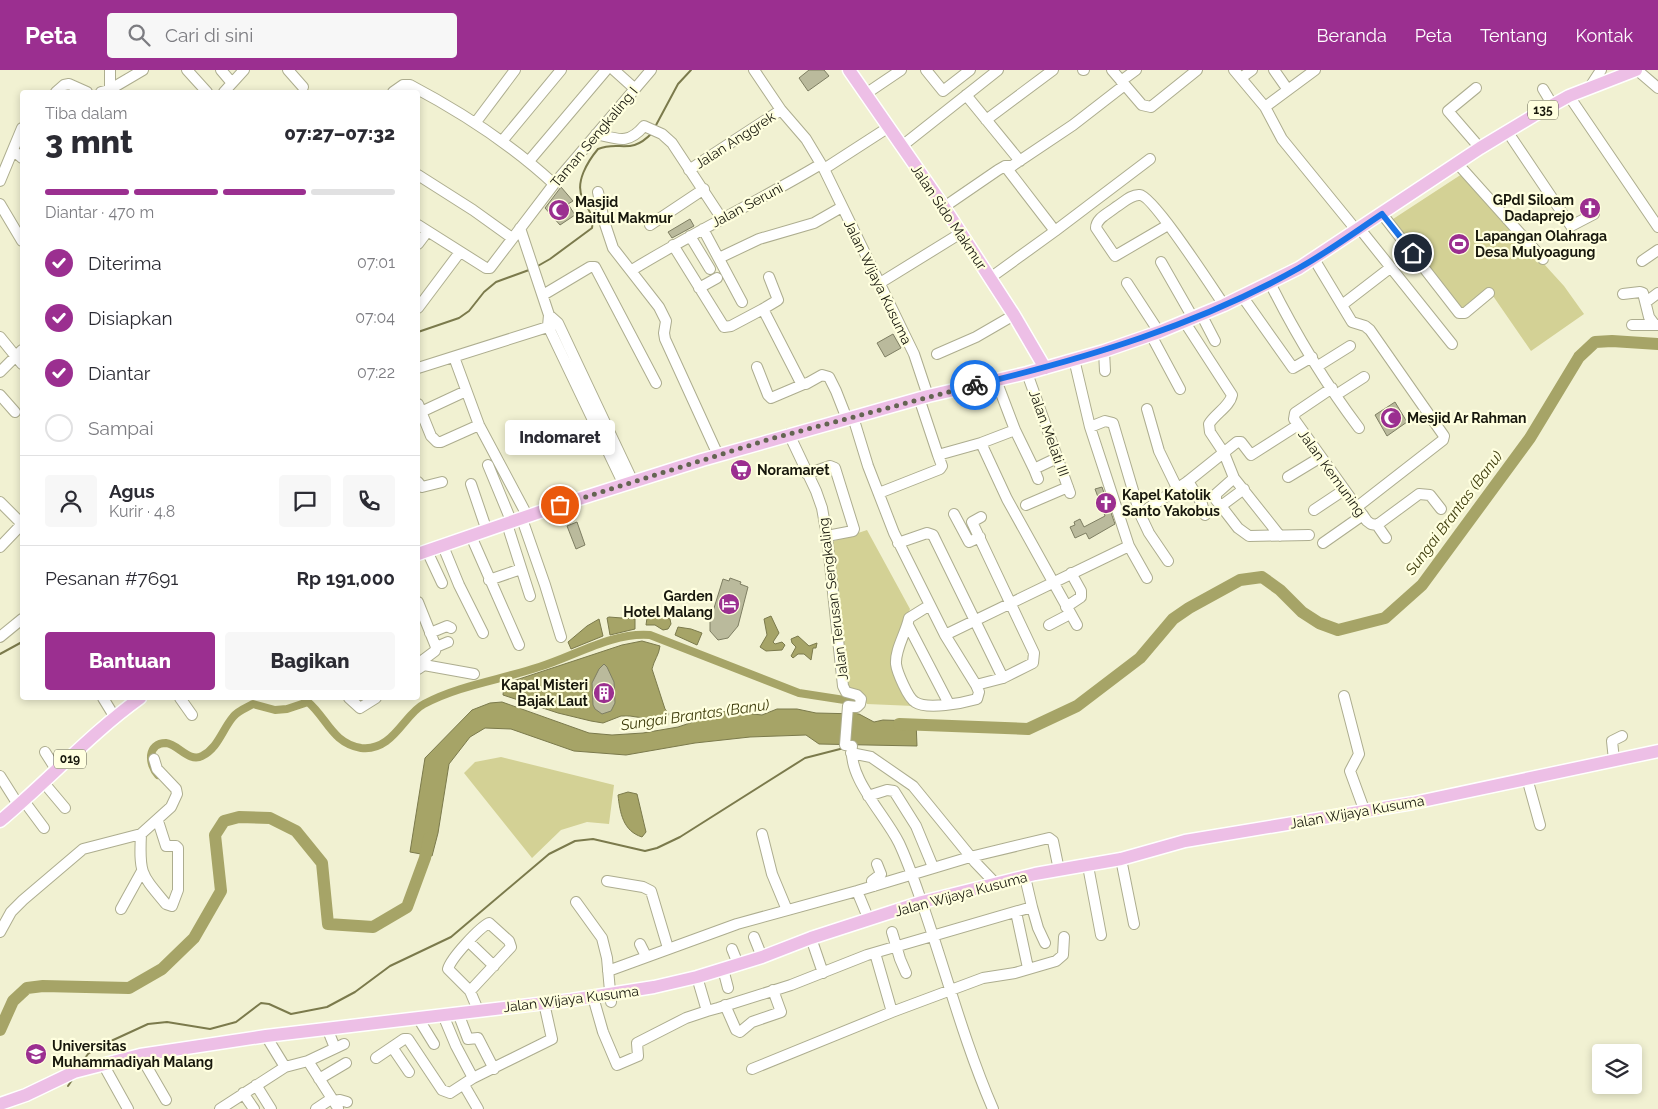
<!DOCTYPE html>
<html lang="id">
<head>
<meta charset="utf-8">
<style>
  :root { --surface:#fff; --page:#f7f7f7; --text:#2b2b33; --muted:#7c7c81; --line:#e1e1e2; --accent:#9b2f90 }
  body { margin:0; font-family:Raleway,sans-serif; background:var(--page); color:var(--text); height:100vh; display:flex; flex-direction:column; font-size:19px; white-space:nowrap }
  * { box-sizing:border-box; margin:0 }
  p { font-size:16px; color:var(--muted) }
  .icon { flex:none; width:28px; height:28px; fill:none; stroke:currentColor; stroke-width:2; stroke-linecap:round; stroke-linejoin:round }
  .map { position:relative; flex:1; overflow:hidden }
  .sheet { position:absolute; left:20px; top:20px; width:400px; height:610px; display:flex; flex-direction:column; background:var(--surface); border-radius:5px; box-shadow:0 2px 8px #0003 }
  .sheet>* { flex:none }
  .fabs { position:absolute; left:1592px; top:974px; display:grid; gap:10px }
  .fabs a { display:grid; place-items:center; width:50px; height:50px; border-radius:5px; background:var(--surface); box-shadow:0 2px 8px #0003; font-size:25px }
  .pin { position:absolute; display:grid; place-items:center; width:42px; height:42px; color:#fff; margin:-21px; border:2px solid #fff; border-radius:50%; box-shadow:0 1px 5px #0007 }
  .courier { position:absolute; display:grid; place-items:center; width:50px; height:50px; margin:-25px; border:4px solid #1a73e8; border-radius:50%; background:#fff; color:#222; box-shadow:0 1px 6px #0007 }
  .bubble { position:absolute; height:35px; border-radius:5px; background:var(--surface); box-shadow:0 2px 8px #0003; font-size:16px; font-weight:800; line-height:35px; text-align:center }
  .overview em { font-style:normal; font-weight:800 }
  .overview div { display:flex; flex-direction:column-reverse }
  .overview { display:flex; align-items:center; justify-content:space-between; height:85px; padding:0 25px }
  h1 { font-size:32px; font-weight:800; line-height:38px }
  .bar { display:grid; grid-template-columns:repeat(4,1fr); gap:8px 5px; align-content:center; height:60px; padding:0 25px }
  .bar i { height:6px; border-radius:4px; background:var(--line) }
  .bar .current { background:var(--accent) }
  .bar p { grid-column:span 4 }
  .line { display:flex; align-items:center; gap:12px; padding:0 25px; border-top:1px solid var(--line) }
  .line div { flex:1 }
  .round { display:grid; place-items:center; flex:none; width:52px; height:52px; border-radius:5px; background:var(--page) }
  ol { padding:0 25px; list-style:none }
  li { display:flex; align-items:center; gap:15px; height:55px }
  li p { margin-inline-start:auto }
  li .icon { padding:5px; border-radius:50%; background:var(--accent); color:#fff; stroke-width:4 }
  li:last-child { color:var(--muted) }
  li i { width:28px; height:28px; border:2px solid var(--line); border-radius:50% }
  .button { display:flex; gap:10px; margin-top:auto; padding:10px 25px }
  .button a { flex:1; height:58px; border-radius:5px; background:var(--accent); color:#fff; font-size:20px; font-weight:800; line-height:58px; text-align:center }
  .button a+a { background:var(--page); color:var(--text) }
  header { display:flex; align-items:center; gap:30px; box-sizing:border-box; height:70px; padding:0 25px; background:var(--accent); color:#fff }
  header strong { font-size:24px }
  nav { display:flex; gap:28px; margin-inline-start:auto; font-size:18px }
  .search { width:350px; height:45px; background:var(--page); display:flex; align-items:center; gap:12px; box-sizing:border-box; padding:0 18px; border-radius:5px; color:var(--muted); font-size:19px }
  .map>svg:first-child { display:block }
  .green { fill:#d3d195 }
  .water { fill:#a6a467; stroke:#7b7a4c }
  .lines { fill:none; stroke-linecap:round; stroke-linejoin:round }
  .stream { stroke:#7b7a4c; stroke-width:2 }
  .canal { stroke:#a6a467; stroke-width:8 }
  .river { stroke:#a6a467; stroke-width:12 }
  .building { fill:#baba9c; stroke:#7e7e62 }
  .minor-casing { stroke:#adad8f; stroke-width:12 }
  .major-casing { stroke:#fff; stroke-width:15 }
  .minor { stroke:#fff; stroke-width:10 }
  .major { stroke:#edbfe6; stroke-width:12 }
  .done { stroke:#646452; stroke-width:5; stroke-dasharray:0 9 }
  .route { stroke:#1a73e8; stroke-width:6 }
  .labels { text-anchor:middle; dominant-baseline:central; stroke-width:4.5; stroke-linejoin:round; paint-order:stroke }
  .shield { fill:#ffffdf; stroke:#5d5d4c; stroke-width:1 }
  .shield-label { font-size:12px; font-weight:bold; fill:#18180d }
  .street-label { font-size:14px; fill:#18180d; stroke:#ffffdf }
  .poi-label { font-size:14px; font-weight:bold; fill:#18180d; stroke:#ffffdf; text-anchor:start }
  .water-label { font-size:15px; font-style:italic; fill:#3e3c0b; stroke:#ffffdf }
</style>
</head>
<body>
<header>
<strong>Peta</strong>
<div class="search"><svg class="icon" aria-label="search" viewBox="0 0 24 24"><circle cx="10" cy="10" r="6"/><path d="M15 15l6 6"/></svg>Cari di sini</div>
<nav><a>Beranda</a><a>Peta</a><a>Tentang</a><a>Kontak</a></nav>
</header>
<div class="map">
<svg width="1658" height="1039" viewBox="0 0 1658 1039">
  <rect width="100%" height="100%" fill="#f1f1d2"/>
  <path class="green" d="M1462,104L1564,216L1584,244L1531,281L1491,223L1463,241L1390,151Z
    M867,460L910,539L894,582L914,636L867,634L862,626L846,617L831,472Z
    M501,687L614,715L609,754L587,752L561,760L532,788L464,703L475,692Z"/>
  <path class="water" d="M660,545L670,549L671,554L668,559L663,560L655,555H646L647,548Z
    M771,546L779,563L773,572L775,574L782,572L785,575L782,580L766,581L760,577L767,565L764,549Z
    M609,547L635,549V559L610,565L607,548Z
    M599,549L603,566L571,579L568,572L587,556Z
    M678,557L691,559L702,563L697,575L675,565Z
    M798,566L809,576L817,573L816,578H813L811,590L804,584H798L793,588L791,586L796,577L792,573L791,569Z
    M642,571L660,576C659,585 654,590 652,599L665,639L669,644L663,651L630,646H621L603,653L591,651L558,643L503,625L504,614L622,575Z
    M502,632L589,663L612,665L643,663L678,657L726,641L762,645L777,639H797L816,643L859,644L874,652L883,650L916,651L917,676L819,674L806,665L750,667L695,673L626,685L574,681L511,659L485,658L470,667L449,694L438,763L432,786L410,782L425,688L472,640L490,633Z
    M628,722L637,724L646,762L642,767C623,761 620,743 618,725Z"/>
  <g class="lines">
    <path class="stream" d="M655,57L678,14L691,0
      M536,197L550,189L592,158C594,145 588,140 583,129C574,113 588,91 598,79C620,70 630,86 652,63
      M418,262L459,248L469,241L484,222L496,212L529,200
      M0,584L22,572
      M79,996L88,984L98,977L148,954L167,952L210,959L236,952L261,933L269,934L291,944L327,937L355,922L390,896L451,867L549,784L575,771L593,769L645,781L657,778L680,767L805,688L844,678
      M68,1016L74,1007"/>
    <path class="canal" d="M158,705C148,694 147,673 166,673C178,674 189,693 202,686C218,678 222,660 233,647C237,641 246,638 253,634L275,640L287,639L308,632C327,648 332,673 361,678C393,682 404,644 424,634C460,615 500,610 539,597C575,586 612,562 650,565L799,623L851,631L854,634L853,653"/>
    <path class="river" d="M899,654L1028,659L1077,636L1140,588L1173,549L1189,538L1240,510L1262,507L1280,520L1302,542L1319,553L1338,560L1385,548L1422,515L1530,368L1579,287L1595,272L1612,271L1658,274
      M0,960L13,931L27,918L43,916L129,918L162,899L194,868L221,821L215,765L224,751L239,747L270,748L296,761L322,793L328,854L373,857L407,837L425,788L429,768"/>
  </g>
  <path class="building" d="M809,0H824L829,6L808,21L799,8Z
    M561,117L573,131L568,134L575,145L560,155L545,138Z
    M690,149L694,156L672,168L668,162Z
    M893,264L901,278L885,287L877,273Z
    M1395,332L1407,352L1387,366L1375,345Z
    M1102,417L1115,454L1089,469L1086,463L1075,468L1070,457L1075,455L1074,452L1080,449L1084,457L1105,446L1095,419Z
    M577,452L585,475L576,479L567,456Z
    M730,508L741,512L740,514L748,517L738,556L728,568L718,570L710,561V551L723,509L729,511Z
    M604,594L607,597L614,612L615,633L611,641L602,644L595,639L593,635L592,613L599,599Z"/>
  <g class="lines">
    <g class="minor-casing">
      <path id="minor" d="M110,0V22
        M187,0L207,22
        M221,0L232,13
        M288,0L303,17
        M614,0L634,18
        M754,0L781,40L806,69L824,99L914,284L928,326
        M926,0L943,21L970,0
        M1083,0H1084
        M1112,0L1142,35L1151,37L1197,0
        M1234,0L1265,37L1282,69L1357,161
        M1274,0L1288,20
        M1637,0L1658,18
        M1241,8L1252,0
        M1121,11L1136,0
        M1590,17L1601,0
        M1476,18L1448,41L1480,78
        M1543,19L1552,34
        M56,22L64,15L69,14L87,22
        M101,22L109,20L143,0
        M224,22L244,0
        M393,22L403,15H410C463,43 510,73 554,114
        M867,23L901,0
        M966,25L1020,91
        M1569,26L1658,157
        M1265,37L1315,0
        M986,50L1053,0
        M476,52L515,0
        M1507,61L1571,156L1594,144
        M596,64C618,69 628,75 644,56L662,64L672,73L722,149
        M503,70L561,0
        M902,76L998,0
        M14,81L22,88
        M529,91L606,0
        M1457,93L1543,189
        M1005,96L1055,161
        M824,99L889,57
        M689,100L781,40
        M418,105L473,140L512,168
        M0,111L22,58
        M598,122L604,151L613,178L659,237L666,251L664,263L665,269L718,385
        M0,134L22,171
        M944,137L998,100L1005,96H1012L1073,55L1122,17
        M1382,144L1459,243H1465L1489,223
        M418,155L486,198H490L554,114L651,0
        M650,155L704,119
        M1168,155L1115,186L1096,158C1096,148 1109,143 1116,137C1123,133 1131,124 1140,125C1153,126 1213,219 1224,235
        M520,158L549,245L548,256L624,415
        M703,159L742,232
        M1360,159L1452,274
        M690,166L710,199
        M418,174L427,162
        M673,175L724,257L731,256L763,239L801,313L806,314L822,305L829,307L836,321L847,349
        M719,188L759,169L814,153L842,137
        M1314,189L1352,252L1365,256L1370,260L1444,366L1443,370L1357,437
        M1642,191L1658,180
        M1161,192L1193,248
        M632,200C694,162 759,131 821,94
        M990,208L1055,161L1150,89
        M880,213L961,163
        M1127,213L1159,262
        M1270,213C1295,263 1325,313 1359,358
        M699,218L717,208
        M1623,224L1640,222L1643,223L1649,247L1655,255
        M543,225L590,197H595L656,313
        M1242,226L1293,298L1312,287
        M1646,232L1658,223
        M1342,235L1390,198
        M418,238L460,182
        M763,239L778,230L769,207
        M1201,244L1215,271
        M549,245L558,253L633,412
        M1184,251L1232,325C1230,336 1215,344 1209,354L1210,362L1224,383L1234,408L1280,466
        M1632,255H1658
        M1151,265L1180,319
        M0,267L22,294
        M1104,281L1105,301
        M937,284L976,267L1014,245
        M454,287L479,355L528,447
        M1074,289L1090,357L1105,351L1113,353L1140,444L1149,463L1168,491
        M1318,296L1350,276
        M757,297L768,325L771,328L804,314
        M418,298L554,255
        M0,302L22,280
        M1027,303L1070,423
        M996,310L1015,360L1034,399L1057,388
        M1332,318L1295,343L1294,349L1367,451L1371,454L1377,455L1386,468
        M0,325L15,342
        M1336,325L1364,307
        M919,328L938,385L981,373L1015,360
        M418,334L431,366L437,372H441L479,355
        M1147,339L1159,381L1177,418
        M421,342L466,321
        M853,347L868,396L894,463L945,565L976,615L979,622L977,629C963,633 927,640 915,632C908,628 897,602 896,594C895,579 906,563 909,548L930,535
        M1090,357L1129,476L1147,508
        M789,364L816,421L822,438L827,466L843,616L846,622L857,625L861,629L860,634L857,637L848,636L845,675L852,676C848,709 884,743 899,773C908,792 915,813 922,833C946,902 964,972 993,1039
        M981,373L1007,429L1077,555
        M488,395L512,453
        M1034,399L1038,409
        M807,404L830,396L835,398L854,459L853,461L827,466
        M1288,407L1321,387
        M1234,408L1216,424V430L1221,436L1244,419
        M1188,411L1202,434L1205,445
        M418,412L422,417L442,412
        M471,414L487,461
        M879,423L940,399L942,396L938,385
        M0,432L22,454
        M1026,435L1068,417
        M1221,436L1238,458L1249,466L1309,465
        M1314,440L1344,420
        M954,444L969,472L980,467
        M1140,444L1187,412L1237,372H1241L1251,385L1298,355
        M522,449L545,515L561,567
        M507,454L530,526
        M1377,455L1419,424L1430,425L1441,439
        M471,466L519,575
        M898,473L927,463L933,465L1003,608
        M1323,473L1363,445
        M443,476L459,515L483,563
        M0,477L22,454
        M427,481L442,513
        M489,510L521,499
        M418,532L436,577L435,581L423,590L424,595
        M1066,537L1081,527V521L1071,503
        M908,555L949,634
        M1049,555L1070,544
        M430,563L447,556L451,558
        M945,565L1129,476
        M0,567L22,549
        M436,577L448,572
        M418,599L424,595L474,604
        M976,615L1003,608L1033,593L1034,583L972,452L981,447
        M1344,626L1359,684L1350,701L1365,742
        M103,628L114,646
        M180,628L192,645
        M349,628L360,638L376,628
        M45,682L57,701
        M851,683L871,687L913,716L975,792L997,815
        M1614,690L1612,671L1622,666
        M0,706L19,736
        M1527,708L1540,755
        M44,713L65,738
        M868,726L887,720L894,721L916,756L933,797
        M24,731L44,758
        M141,764C139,804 141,804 166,834L172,836L178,820V778L176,776H166L158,751
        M762,764L772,804L787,840
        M1121,789L1134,854
        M1088,796L1101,865
        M607,811L643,817L651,821L668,878
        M874,816L872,811L881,804L877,794
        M857,821L869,850
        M576,832L602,868L607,888L611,932
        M1032,837L1038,858L1045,873
        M121,839L142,801
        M1016,842L1028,898
        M0,862L11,842L23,830L83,779L141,764L171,737L177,724L176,719L157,699L154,689
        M892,862L900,889L906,903
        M754,867L762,887
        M811,868L823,903
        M469,872L494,896
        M640,874L646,886
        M732,879L738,894
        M875,883L892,942
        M723,899L728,918
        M608,901L737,854L857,821L970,787L1049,768L1053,771L1059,800
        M697,907L707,941L718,938L791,915L867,885L1032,837L1025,807
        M470,921L511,877L509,871L489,853C479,858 451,888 448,899L470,921L478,940
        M593,927L603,962L617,995L638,986L637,973L686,948L707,941
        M725,935L736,960L740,962L752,952L781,942L773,920
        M458,943L468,969L478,968L494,999
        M443,945L456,976L473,1008
        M418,948L434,974
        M327,958L335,978
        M392,977L409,1002
        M140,985L166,1030
        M376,988L404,969H408L442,1020L450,1023L473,1008L552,969L544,933
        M308,991L344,974
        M103,994L128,1039
        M285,997L308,991L338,1038
        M752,999L892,942L983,908L1015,903L1056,891L1063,885L1064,867
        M319,1009L346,993
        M256,1015L271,1039
        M464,1015L478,1039
        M243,1023L254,1039
        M333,1031L340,1030L347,1032
        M220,1039L285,997L266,966
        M316,1039L331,1029"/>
    </g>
    <g class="major-casing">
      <path id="major" d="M849,0L944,137L1014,245L1045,298
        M418,484L560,435L702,390L928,326L1027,303L1104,281L1159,262L1224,235L1299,198L1480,78L1533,46L1569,26L1636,0
        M0,751C48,711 90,664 140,628
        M0,1034L26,1025L74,1002L140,985L266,966L571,930L654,917L697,907L762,887L811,868L922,832L1035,804L1121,789L1185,771L1413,733L1658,681"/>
    </g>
    <use href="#minor" class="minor"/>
    <use href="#major" class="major"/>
  </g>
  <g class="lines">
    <path class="done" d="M560,435L770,369L975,315"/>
    <path class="route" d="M975,315C1087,288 1198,255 1299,198C1328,182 1355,162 1382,144L1413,183"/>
  </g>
  <defs>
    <g id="church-disc" transform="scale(1.125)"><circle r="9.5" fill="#9b2f90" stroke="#ffffdf"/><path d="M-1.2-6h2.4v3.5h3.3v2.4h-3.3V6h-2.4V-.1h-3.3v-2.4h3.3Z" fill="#fff"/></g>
    <g id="mosque-disc" transform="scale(1.125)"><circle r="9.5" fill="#9b2f90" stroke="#ffffdf"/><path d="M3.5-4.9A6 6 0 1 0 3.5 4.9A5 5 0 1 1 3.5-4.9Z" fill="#fff"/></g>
    <g id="stadium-disc" transform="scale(1.125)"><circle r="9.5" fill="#9b2f90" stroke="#ffffdf"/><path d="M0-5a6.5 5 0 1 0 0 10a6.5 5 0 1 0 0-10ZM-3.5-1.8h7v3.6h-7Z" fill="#fff"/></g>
    <g id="supermarket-disc" transform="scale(1.125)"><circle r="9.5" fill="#9b2f90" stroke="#ffffdf"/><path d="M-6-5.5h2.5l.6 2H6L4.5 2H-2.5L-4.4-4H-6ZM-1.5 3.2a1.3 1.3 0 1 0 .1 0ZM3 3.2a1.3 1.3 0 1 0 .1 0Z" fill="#fff"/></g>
    <g id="hotel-disc" transform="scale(1.125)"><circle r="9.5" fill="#9b2f90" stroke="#ffffdf"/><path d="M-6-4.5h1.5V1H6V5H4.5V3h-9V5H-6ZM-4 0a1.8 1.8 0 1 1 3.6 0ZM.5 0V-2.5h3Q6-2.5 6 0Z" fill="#fff"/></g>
    <g id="building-disc" transform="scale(1.125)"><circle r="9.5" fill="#9b2f90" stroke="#ffffdf"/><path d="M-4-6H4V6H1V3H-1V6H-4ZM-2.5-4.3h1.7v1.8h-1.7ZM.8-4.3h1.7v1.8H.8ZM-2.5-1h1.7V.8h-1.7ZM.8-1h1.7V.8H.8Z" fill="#fff"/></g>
    <g id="university-disc" transform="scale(1.125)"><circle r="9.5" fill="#9b2f90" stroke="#ffffdf"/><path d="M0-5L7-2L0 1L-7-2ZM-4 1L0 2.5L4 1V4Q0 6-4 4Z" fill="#fff"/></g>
  </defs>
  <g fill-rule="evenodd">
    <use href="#church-disc" x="1590" y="138"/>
    <use href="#mosque-disc" x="559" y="140"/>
    <use href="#stadium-disc" x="1459" y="174"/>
    <use href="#mosque-disc" x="1391" y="348"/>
    <use href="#supermarket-disc" x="741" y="400"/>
    <use href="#church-disc" x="1106" y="433"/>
    <use href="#hotel-disc" x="729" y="534"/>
    <use href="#building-disc" x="604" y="623"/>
    <use href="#university-disc" x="36" y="984"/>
  </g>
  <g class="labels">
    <g class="shield">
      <rect x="1528" y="30.5" width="30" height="19" rx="4"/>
      <rect x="54" y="679.5" width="32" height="19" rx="4"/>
    </g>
    <g class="shield-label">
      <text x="1543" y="40">135</text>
      <text x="70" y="689">019</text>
    </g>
    <g class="street-label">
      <text transform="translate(594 67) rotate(-50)">Taman Sengkaling I</text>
      <text transform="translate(735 70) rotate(-33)">Jalan Anggrek</text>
      <text transform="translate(747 135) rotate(-28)">Jalan Seruni</text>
      <text transform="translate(949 147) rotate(56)">Jalan Sido Makmur</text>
      <text transform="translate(878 212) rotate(64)">Jalan Wijaya Kusuma</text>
      <text transform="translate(1049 363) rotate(70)">Jalan Melati III</text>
      <text transform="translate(1332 403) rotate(54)">Jalan Kemuning</text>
      <text transform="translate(833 529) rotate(-97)">Jalan Terusan Sengkaling</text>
      <text transform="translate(1357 742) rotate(-10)">Jalan Wijaya Kusuma</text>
      <text transform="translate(961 824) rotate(-15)">Jalan Wijaya Kusuma</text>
      <text transform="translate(571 929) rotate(-7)">Jalan Wijaya Kusuma</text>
    </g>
    <g class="poi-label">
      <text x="1574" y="130" text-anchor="end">GPdI Siloam<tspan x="1574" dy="16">Dadaprejo</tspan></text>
      <text x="575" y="132">Masjid<tspan x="575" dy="16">Baitul Makmur</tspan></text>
      <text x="1475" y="166">Lapangan Olahraga<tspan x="1475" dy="16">Desa Mulyoagung</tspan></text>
      <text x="1407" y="348">Mesjid Ar Rahman</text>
      <text x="757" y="400">Noramaret</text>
      <text x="1122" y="425">Kapel Katolik<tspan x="1122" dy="16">Santo Yakobus</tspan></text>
      <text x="713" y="526" text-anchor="end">Garden<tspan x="713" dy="16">Hotel Malang</tspan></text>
      <text x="588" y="615" text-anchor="end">Kapal Misteri<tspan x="588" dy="16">Bajak Laut</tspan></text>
      <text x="52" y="976">Universitas<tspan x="52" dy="16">Muhammadiyah Malang</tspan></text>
    </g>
    <g class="water-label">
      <text transform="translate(1454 443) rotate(-53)">Sungai Brantas (Banu)</text>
      <text transform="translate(695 645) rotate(-8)">Sungai Brantas (Banu)</text>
    </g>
  </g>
</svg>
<div class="fabs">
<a><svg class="icon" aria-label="layers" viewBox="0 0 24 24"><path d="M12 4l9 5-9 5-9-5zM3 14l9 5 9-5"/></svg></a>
</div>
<div class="pin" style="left:560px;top:435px;background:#ea580c"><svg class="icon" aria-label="bag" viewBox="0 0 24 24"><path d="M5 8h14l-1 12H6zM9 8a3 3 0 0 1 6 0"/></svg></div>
<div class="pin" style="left:1413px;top:183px;background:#1f2937"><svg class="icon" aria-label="home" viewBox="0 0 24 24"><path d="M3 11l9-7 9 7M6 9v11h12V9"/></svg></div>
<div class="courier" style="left:975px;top:315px"><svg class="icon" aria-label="bike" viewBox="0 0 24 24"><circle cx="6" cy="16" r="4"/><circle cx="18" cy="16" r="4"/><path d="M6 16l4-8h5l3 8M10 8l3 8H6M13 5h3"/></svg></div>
<div class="bubble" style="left:505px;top:350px;width:110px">Indomaret</div>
<section class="sheet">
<div class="overview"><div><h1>3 mnt</h1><p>Tiba dalam</p></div><em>07:27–07:32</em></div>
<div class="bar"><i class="current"></i><i class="current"></i><i class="current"></i><i></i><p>Diantar · 470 m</p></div>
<ol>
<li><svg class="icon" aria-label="check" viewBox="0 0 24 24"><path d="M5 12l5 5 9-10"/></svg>Diterima<p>07:01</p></li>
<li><svg class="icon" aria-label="check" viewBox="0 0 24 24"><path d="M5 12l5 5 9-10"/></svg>Disiapkan<p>07:04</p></li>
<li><svg class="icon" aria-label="check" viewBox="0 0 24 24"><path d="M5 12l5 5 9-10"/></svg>Diantar<p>07:22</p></li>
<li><i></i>Sampai</li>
</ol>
<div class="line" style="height:90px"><a class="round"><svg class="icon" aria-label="person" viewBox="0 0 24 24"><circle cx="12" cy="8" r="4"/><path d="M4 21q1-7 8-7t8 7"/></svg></a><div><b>Agus</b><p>Kurir · 4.8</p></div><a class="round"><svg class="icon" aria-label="chat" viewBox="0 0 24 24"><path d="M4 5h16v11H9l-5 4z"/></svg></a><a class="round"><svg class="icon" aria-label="phone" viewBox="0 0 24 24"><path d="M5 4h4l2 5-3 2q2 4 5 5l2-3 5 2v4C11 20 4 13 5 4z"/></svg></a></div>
<div class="line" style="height:65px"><div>Pesanan #7691</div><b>Rp 191,000</b></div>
<div class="button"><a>Bantuan</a><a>Bagikan</a></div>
</section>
</div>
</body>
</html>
